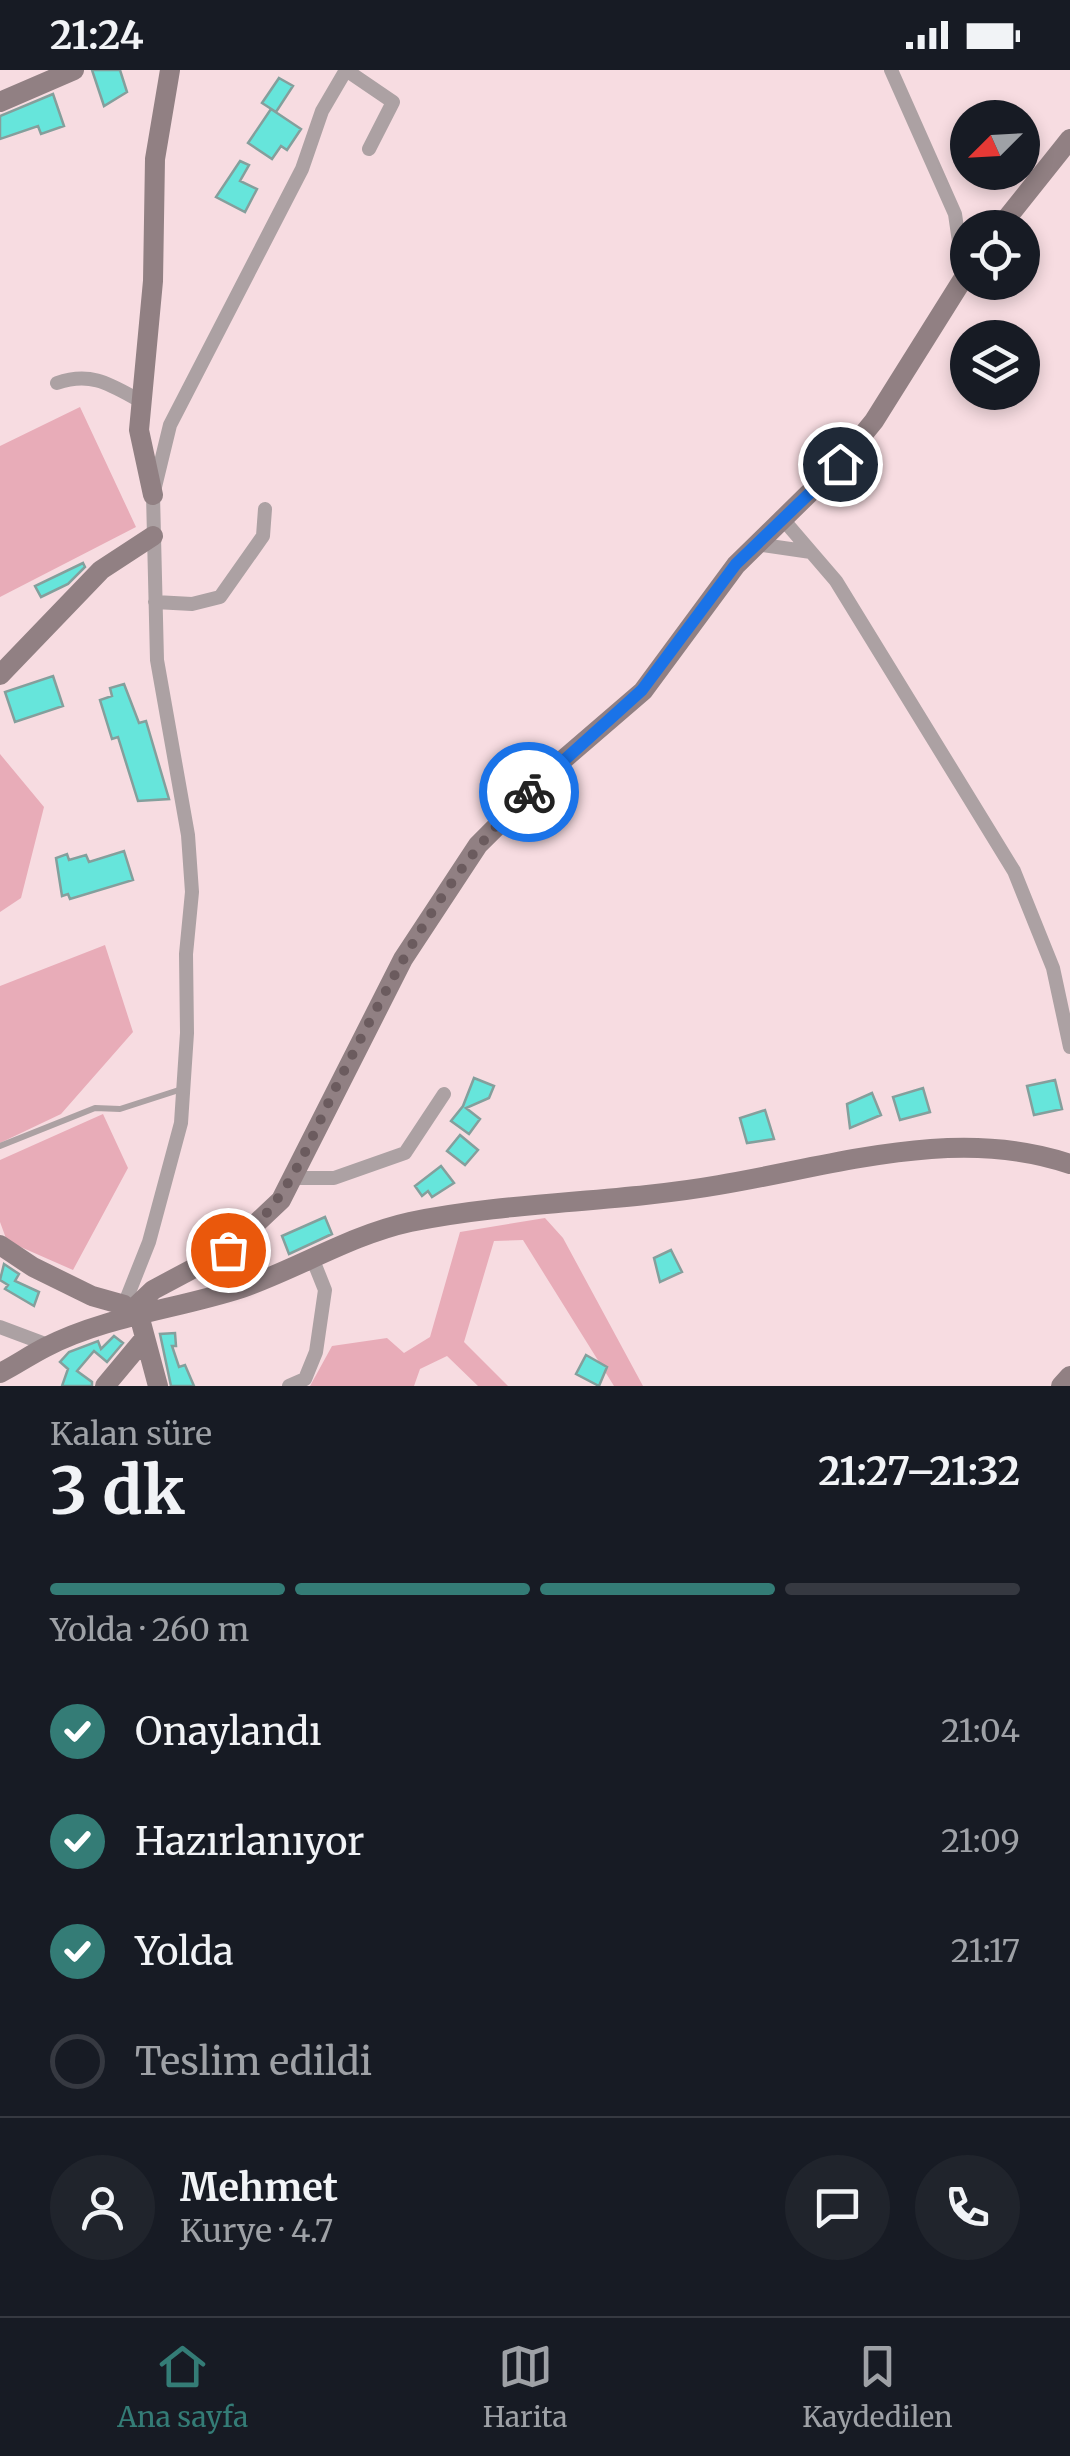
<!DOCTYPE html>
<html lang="tr">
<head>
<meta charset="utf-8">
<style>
  :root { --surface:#171b24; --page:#20242c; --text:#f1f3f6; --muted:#9ea1a6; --line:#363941; --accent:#347c76 }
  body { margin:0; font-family:Merriweather,serif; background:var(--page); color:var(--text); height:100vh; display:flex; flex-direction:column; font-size:38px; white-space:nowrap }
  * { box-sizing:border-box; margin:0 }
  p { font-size:32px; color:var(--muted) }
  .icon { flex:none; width:55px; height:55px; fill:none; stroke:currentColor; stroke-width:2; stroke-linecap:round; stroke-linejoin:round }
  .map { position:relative; height:1316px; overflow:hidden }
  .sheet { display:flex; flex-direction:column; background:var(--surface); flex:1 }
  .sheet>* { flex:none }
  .needle { width:65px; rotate:246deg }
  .buttons { position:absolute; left:950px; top:30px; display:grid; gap:20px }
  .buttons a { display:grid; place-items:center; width:90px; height:90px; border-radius:50%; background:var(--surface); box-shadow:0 5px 15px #0003; font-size:50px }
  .pin { position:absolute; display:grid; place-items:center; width:85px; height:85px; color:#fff; margin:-42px; border:5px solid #fff; border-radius:50%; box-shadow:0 2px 10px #0007 }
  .courier { position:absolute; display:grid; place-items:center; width:100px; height:100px; margin:-50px; border:8px solid #1a73e8; border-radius:50%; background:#fff; color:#222; box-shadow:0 2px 12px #0007 }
  .head em { font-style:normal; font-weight:700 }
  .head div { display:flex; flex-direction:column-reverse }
  .head { display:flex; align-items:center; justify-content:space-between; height:170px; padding:0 50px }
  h1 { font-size:65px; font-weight:700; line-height:75px }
  .bar { display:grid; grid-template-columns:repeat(4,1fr); gap:15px 10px; align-content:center; height:120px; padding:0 50px }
  .bar i { height:12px; border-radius:8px; background:var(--line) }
  .bar .current { background:var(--accent) }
  .bar p { grid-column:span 4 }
  .line { display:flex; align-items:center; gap:25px; padding:0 50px; border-top:2px solid var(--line) }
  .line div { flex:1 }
  .round { display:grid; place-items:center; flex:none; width:105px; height:105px; border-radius:52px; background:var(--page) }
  ol { padding:0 50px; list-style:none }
  li { display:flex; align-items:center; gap:30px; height:110px }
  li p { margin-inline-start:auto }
  li .icon { padding:10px; border-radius:50%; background:var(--accent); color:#fff; stroke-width:4 }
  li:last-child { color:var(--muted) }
  li i { width:55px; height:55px; border:5px solid var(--line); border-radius:50% }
  .status { display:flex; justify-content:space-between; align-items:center; height:70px; padding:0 50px; background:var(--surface); direction:ltr }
  .status svg { height:28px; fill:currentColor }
  .menu { display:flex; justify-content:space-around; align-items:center; height:140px; border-top:2px solid var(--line); background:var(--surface); font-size:28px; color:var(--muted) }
  .menu a { display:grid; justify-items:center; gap:5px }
  .menu .current { color:var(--accent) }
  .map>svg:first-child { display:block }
  .green { fill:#e8acb8 }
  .building { fill:#66e5db; stroke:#849f9c; stroke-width:2.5 }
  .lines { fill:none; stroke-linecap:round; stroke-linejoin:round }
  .lane { stroke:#aca1a3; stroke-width:6 }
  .street { stroke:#aca1a3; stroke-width:14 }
  .secondary { stroke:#918083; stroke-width:20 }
  .done { stroke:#6b5b5e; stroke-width:10; stroke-dasharray:0 18 }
  .route { stroke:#1a73e8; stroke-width:12 }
</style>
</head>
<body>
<div class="status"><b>21:24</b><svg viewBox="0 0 49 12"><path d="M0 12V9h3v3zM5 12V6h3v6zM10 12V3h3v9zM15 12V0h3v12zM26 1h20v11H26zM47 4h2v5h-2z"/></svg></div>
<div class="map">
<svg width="1070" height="1316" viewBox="0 0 1070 1316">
  <rect width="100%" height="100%" fill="#f7dce1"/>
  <path class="green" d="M80,337L136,457L0,527V376Z
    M0,684L44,737L21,828L0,842Z
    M105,875L133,962L61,1044L0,1073V916Z
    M103,1044L128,1098L73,1200L7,1171L0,1152V1090Z
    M545,1148L563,1168L643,1316H614L523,1170L494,1171L464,1272L508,1316H478L447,1286L420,1299L414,1316H310L332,1276L387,1268L404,1283L430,1267L460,1162Z"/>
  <path class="building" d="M92,0H120L127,22L104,36Z
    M279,8L293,16L276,42L262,33Z
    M53,24L64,56L41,64L38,56L0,69V46Z
    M271,39L301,59L287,80L281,76L272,89L248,73Z
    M240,91L249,95L240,111L257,119L245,142L216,127Z
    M83,493L85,497L68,514L41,527L35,516Z
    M53,606L63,636L15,652L5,622Z
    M124,614L139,653L146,651L169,729L138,731L118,667L112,669L100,630L112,626L110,618Z
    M124,781L133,810L70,829L68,824L62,826L56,788L67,784L69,790L86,785L89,792Z
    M474,1008L494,1016L489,1028L466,1038L480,1049L469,1064L451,1051L463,1036Z
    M1055,1010L1062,1039L1034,1045L1027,1016Z
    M923,1018L930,1042L900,1050L893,1027Z
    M872,1023L881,1045L850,1058L847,1034Z
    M765,1040L774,1069L747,1073L740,1048Z
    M460,1065L478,1080L465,1095L447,1081Z
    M441,1096L454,1113L432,1127L428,1121L422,1126L415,1116Z
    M325,1147L332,1164L289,1184L282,1166Z
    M671,1180L682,1202L660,1212L654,1188Z
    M4,1194L19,1204L15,1211L39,1222L34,1236L5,1219L8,1215L0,1210Z
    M175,1263L176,1276H172L179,1297L185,1295L194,1316H171L160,1264Z
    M114,1266L123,1273L107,1292L94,1281L77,1301L92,1312V1316H62L68,1299L60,1292L69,1282L98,1271L101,1279Z
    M586,1285L607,1297L599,1316L576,1304Z"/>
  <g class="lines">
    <path class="lane" d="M0,1076L95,1038L120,1039L182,1019"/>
    <path class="street" d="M346,0L393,32L369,79
      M891,0L955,144L964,206
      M57,313C92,301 111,315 142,332
      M781,447L836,511L1014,801L1053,898L1070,977
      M756,474L811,482
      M155,532L192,534L220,527L263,466L265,439
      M293,1108H334L405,1083L444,1024
      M124,1235L149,1172L181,1053L187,963L186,884L192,822L188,765L157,590L153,425L170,355L302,99L322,41L346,0
      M0,1257L48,1275
      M289,1316L305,1309L316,1282L325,1220L313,1190"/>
    <path class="secondary" d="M0,32L74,0
      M999,158L1070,69
      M153,425L139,360L153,211L155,89L170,0
      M0,605L101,500L153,466
      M0,1175L33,1197L92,1226L124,1235L139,1245L158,1316
      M132,1240L153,1220L228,1180L281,1130L403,889L478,775L564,689L643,621L736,495L839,394L874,351L968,201
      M0,1303C16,1295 30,1285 46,1277C106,1246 178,1239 242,1218C299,1198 351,1165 410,1152C512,1131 616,1133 719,1115C833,1096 956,1055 1070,1094
      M105,1316L145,1268
      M1061,1316L1070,1306"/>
  </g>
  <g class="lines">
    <path class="done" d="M228,1180C292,1131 308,1071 343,1003C395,902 446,801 529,722"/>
    <path class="route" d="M529,722L642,620L736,494L840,394"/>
  </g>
</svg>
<div class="buttons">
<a><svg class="needle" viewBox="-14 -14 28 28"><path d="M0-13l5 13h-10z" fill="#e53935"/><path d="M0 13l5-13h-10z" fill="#9ea1a6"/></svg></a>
<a><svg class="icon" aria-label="locate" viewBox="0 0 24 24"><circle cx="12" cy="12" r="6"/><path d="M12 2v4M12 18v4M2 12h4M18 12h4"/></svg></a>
<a><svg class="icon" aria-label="layers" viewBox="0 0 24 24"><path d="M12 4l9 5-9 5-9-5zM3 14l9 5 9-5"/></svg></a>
</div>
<div class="pin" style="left:228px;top:1180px;background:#ea580c"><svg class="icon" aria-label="bag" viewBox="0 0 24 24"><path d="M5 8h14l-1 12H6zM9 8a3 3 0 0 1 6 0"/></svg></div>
<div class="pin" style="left:840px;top:394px;background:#1f2937"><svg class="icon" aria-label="home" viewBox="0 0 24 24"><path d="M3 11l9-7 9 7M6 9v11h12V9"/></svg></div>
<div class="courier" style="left:529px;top:722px"><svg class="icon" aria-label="bike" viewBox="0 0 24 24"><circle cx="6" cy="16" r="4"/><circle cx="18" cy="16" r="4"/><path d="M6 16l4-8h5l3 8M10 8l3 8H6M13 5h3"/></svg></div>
</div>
<section class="sheet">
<div class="head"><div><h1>3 dk</h1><p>Kalan süre</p></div><em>21:27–21:32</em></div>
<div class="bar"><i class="current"></i><i class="current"></i><i class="current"></i><i></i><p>Yolda · 260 m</p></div>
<ol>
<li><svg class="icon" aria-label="check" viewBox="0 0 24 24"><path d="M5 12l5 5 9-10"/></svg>Onaylandı<p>21:04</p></li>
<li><svg class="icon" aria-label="check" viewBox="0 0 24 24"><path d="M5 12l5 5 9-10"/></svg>Hazırlanıyor<p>21:09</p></li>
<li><svg class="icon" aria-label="check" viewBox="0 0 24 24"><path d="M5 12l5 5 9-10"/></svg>Yolda<p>21:17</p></li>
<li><i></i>Teslim edildi</li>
</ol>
<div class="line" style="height:180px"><a class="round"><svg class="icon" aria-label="person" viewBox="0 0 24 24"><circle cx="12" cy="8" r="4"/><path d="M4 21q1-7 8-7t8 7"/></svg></a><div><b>Mehmet</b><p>Kurye · 4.7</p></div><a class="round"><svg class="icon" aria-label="chat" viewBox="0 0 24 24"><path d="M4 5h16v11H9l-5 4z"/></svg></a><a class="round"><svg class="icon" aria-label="phone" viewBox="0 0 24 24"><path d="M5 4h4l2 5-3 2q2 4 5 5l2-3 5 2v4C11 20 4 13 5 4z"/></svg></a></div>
</section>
<nav class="menu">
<a class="current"><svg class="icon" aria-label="home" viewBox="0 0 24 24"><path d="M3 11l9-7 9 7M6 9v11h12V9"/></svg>Ana sayfa</a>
<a><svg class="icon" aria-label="map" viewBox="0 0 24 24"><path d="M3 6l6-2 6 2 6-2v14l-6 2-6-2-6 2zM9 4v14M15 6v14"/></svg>Harita</a>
<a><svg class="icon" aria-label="saved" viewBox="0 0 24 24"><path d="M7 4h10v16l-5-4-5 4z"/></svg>Kaydedilen</a>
</nav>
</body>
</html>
